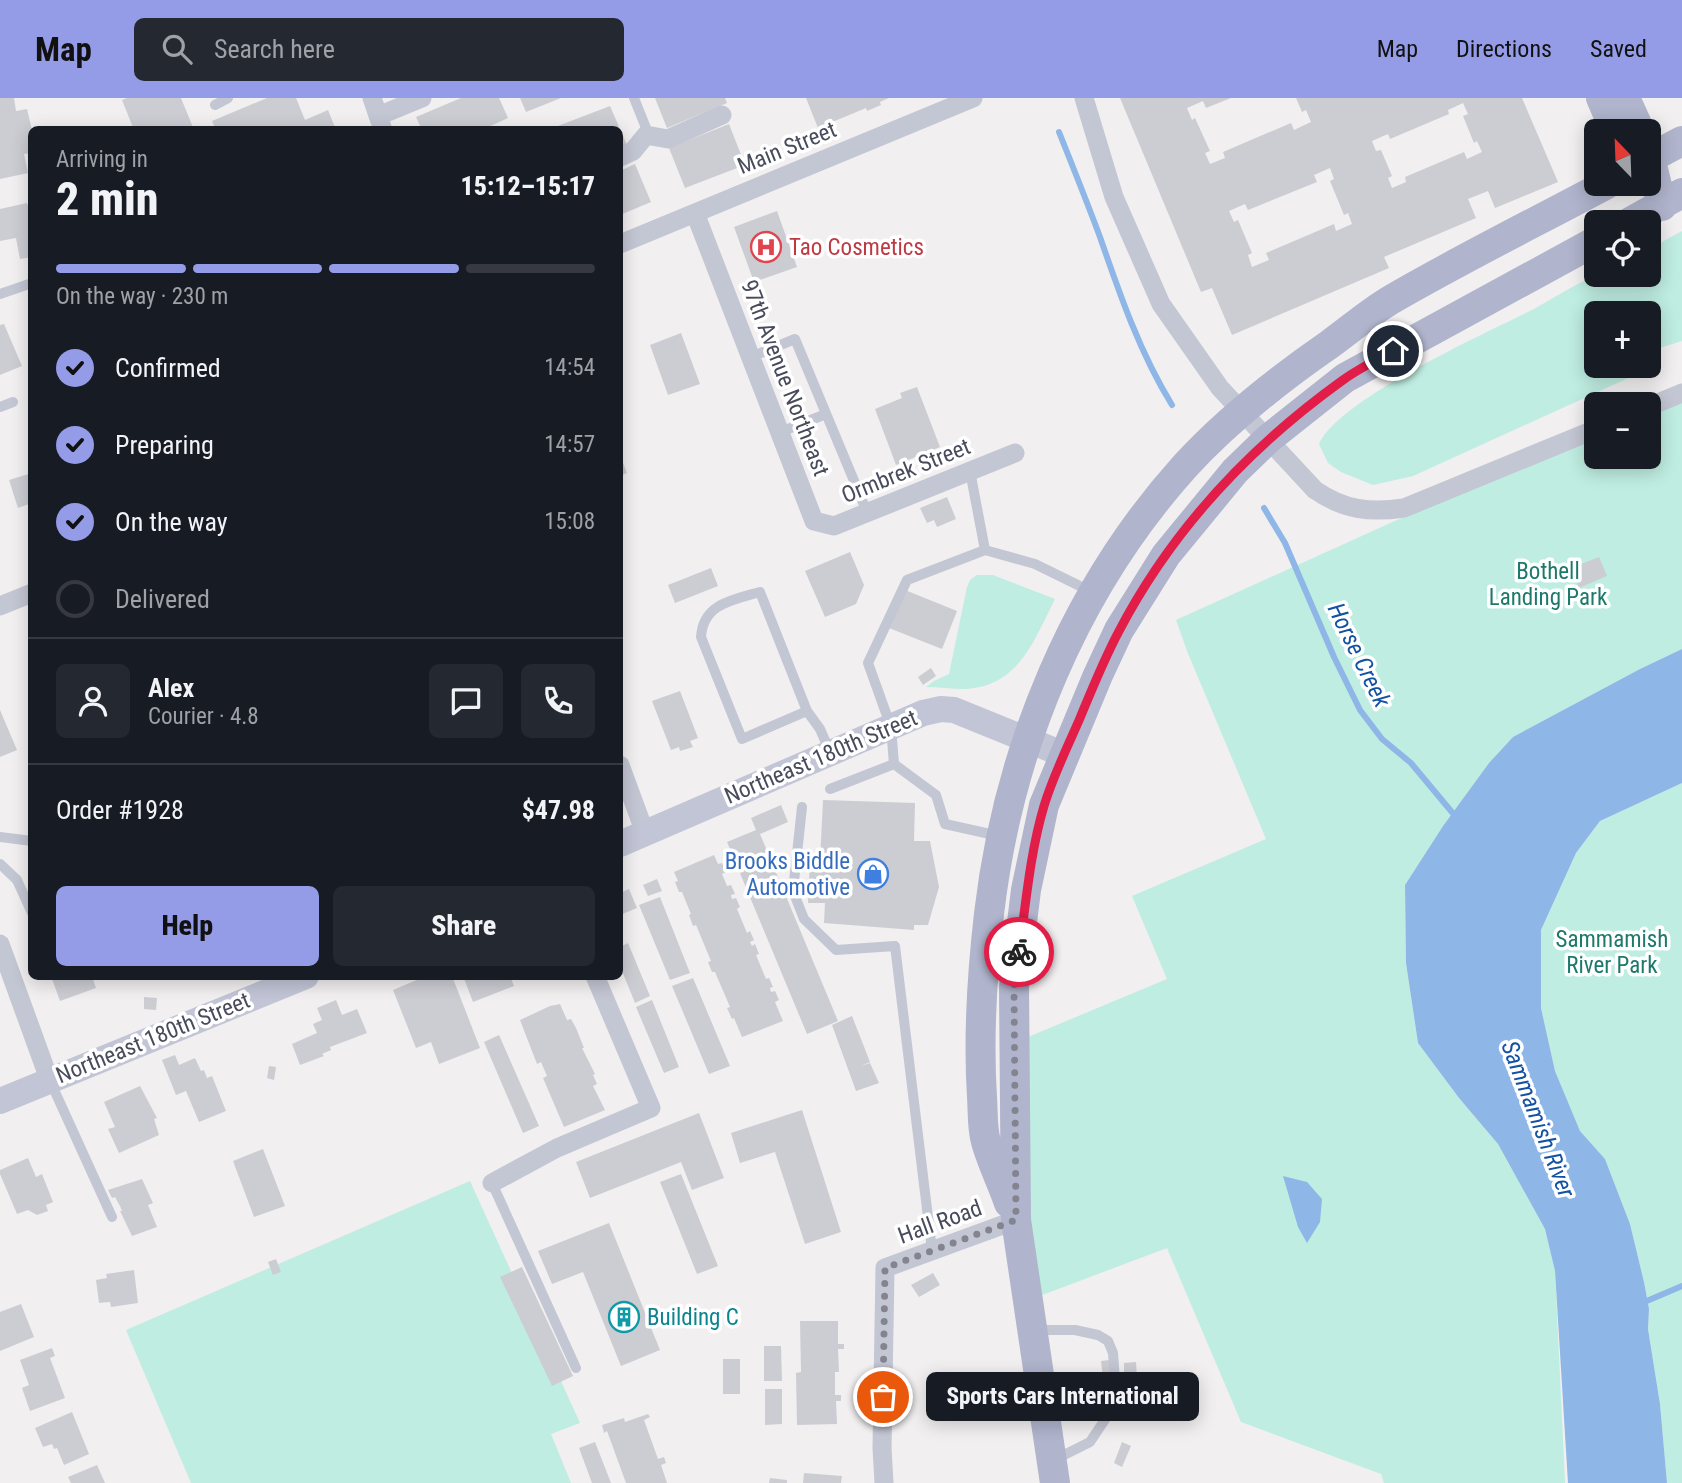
<!DOCTYPE html>
<html lang="en">
<head>
<meta charset="utf-8">
<style>
  :root { --surface:#171b24; --page:#242831; --text:#f1f3f6; --muted:#9ea1a6; --line:#363941; --accent:#949ce8 }
  body { margin:0; font-family:"Roboto Condensed",sans-serif; background:var(--page); color:var(--text); height:100vh; display:flex; flex-direction:column; font-size:26px; white-space:nowrap }
  * { box-sizing:border-box; margin:0 }
  p { font-size:23px; color:var(--muted) }
  .icon { flex:none; width:38px; height:38px; fill:none; stroke:currentColor; stroke-width:2; stroke-linecap:round; stroke-linejoin:round }
  .map { position:relative; flex:1; overflow:hidden }
  .side { position:absolute; left:28px; top:28px; width:595px; height:854px; display:flex; flex-direction:column; background:var(--surface); border-radius:10px; box-shadow:0 4px 18px #0003 }
  .side>* { flex:none }
  .needle { width:46px; rotate:337deg }
  .tools { position:absolute; left:1584px; top:21px; display:grid; gap:14px }
  .tools a { display:grid; place-items:center; width:77px; height:77px; border-radius:10px; background:var(--surface); box-shadow:0 4px 18px #0003; font-size:35px }
  .pin { position:absolute; display:grid; place-items:center; width:60px; height:60px; color:#fff; margin:-30px; border:4px solid #fff; border-radius:50%; box-shadow:0 2px 7px #0007 }
  .courier { position:absolute; display:grid; place-items:center; width:70px; height:70px; margin:-35px; border:5px solid #e11d48; border-radius:50%; background:#fff; color:#222; box-shadow:0 2px 9px #0007 }
  .bubble { position:absolute; height:49px; border-radius:10px; background:var(--surface); box-shadow:0 4px 18px #0003; font-size:23px; font-weight:800; line-height:49px; text-align:center }
  .headline em { font-style:normal; font-weight:800 }
  .headline div { display:flex; flex-direction:column-reverse }
  .headline { display:flex; align-items:center; justify-content:space-between; height:119px; padding:0 28px }
  h1 { font-size:46px; font-weight:800; line-height:52px }
  .bar { display:grid; grid-template-columns:repeat(4,1fr); gap:10px 7px; align-content:center; height:84px; padding:0 28px }
  .bar i { height:9px; border-radius:5px; background:var(--line) }
  .bar .selected { background:var(--accent) }
  .bar p { grid-column:span 4 }
  .line { display:flex; align-items:center; gap:18px; padding:0 28px; border-top:2px solid var(--line) }
  .line div { flex:1 }
  .round { display:grid; place-items:center; flex:none; width:74px; height:74px; border-radius:10px; background:var(--page) }
  ol { padding:0 28px; list-style:none }
  li { display:flex; align-items:center; gap:21px; height:77px }
  li p { margin-inline-start:auto }
  li .icon { padding:7px; border-radius:50%; background:var(--accent); color:#111; stroke-width:4 }
  li:last-child { color:var(--muted) }
  li i { width:38px; height:38px; border:4px solid var(--line); border-radius:50% }
  .action { display:flex; gap:14px; margin-top:auto; padding:14px 28px }
  .action a { flex:1; height:80px; border-radius:10px; background:var(--accent); color:#111; font-size:28px; font-weight:800; line-height:80px; text-align:center }
  .action a+a { background:var(--page); color:var(--text) }
  header { display:flex; align-items:center; gap:42px; box-sizing:border-box; height:98px; padding:0 35px; background:var(--accent); color:#111 }
  header strong { font-size:33px }
  nav { display:flex; gap:38px; margin-inline-start:auto; font-size:24px }
  .search { width:490px; height:63px; background:var(--page); display:flex; align-items:center; gap:18px; box-sizing:border-box; padding:0 24px; border-radius:10px; color:var(--muted); font-size:26px }
  .map>svg:first-child { display:block }
  .green { fill:#bfede1 }
  .water { fill:#8eb6e7 }
  .lines { fill:none; stroke-linecap:round; stroke-linejoin:round }
  .stream { stroke:#8eb6e7; stroke-width:6 }
  .building { fill:#cccdd3; fill-rule:evenodd }
  .lane { stroke:#c3c6d3; stroke-width:10 }
  .street { stroke:#c3c6d3; stroke-width:19 }
  .secondary { stroke:#c2c5d6; stroke-width:26 }
  .primary { stroke:#b0b4cc; stroke-width:30 }
  .done { stroke:#83848f; stroke-width:7; stroke-dasharray:0 12.6 }
  .route { stroke:#e11d48; stroke-width:9 }
  .labels { text-anchor:middle; dominant-baseline:central; stroke-width:7; stroke-linejoin:round; paint-order:stroke }
  .street-label { font-size:23px; fill:#484b5b; stroke:#fff }
  .health-label { font-size:23px; fill:#be3a42; stroke:#fff; text-anchor:start }
  .park-label { font-size:23px; fill:#1c796b; stroke:#fff }
  .shop-label { font-size:23px; fill:#366cbe; stroke:#fff; text-anchor:end }
  .culture-label { font-size:23px; fill:#0d838f; stroke:#fff; text-anchor:start }
  .water-label { font-size:24px; font-style:italic; fill:#1352a2; stroke:#fff }
</style>
</head>
<body>
<header>
<strong>Map</strong>
<div class="search"><svg class="icon" aria-label="search" viewBox="0 0 24 24"><circle cx="10" cy="10" r="6"/><path d="M15 15l6 6"/></svg>Search here</div>
<nav><a>Map</a><a>Directions</a><a>Saved</a></nav>
</header>
<div class="map">
<svg width="1682" height="1385" viewBox="0 0 1682 1385">
  <rect width="100%" height="100%" fill="#f1efef"/>
  <path class="green" d="M1682,133V243L1656,251L1649,259L1648,215H1596V268H1647L1646,272L1413,378L1373,387L1341,374L1328,365L1319,346C1339,301 1486,235 1534,211C1549,203 1586,179 1600,177C1615,174 1633,177 1648,177L1649,151Z
    M1682,301V551L1640,571L1513,639L1489,665L1443,728L1405,787L1406,865L1418,945L1459,1000L1498,1046L1545,1131L1555,1173L1565,1385H1384L1381,1376L1241,1324L1167,1150L1029,1202L1016,944L1167,881L1132,798L1266,741L1187,553L1176,522L1397,422L1596,338V359H1648L1649,316Z
    M977,477H993L1055,501C1034,542 1019,589 964,591C952,591 939,589 926,589L934,583L949,576L967,489L970,482Z
    M1682,685V1385H1667L1660,1306L1648,1231L1649,1211L1644,1184L1630,1126L1605,1061L1580,1033L1555,973L1541,910V832L1576,755L1600,723Z
    M470,1083L580,1325L551,1336L571,1385H191L126,1232Z"/>
  <path class="water" d="M1682,551V685L1600,723L1576,755L1541,832V910L1555,973L1580,1033L1605,1061L1630,1126L1644,1184L1649,1211L1648,1231L1660,1306L1667,1385H1568L1555,1173L1545,1131L1498,1046L1459,1000L1418,945L1406,865L1405,787L1443,728L1489,665L1513,639L1640,571Z
    M1283,1078L1307,1084L1322,1101L1320,1124L1307,1145L1298,1129Z"/>
  <g class="lines">
    <path class="stream" d="M1059,34C1073,69 1087,104 1100,139C1120,197 1140,255 1172,307
      M1264,410L1285,445L1334,559L1360,612L1382,641L1411,665L1456,719
      M1642,1205L1682,1188"/>
  </g>
  <path class="building" d="M0,0H14L16,13L27,11L32,32V55L24,56L28,75L0,81Z
    M127,0H181L194,32H134L122,2Z
    M267,0H296L305,22L328,12L336,32H216L212,23Z
    M461,0H499L508,20L482,32H422L416,19Z
    M520,0H561L526,14Z
    M655,0H725L727,5L667,30Z
    M806,0H889L880,4L881,7L867,13L866,10L818,30Z
    M1120,0H1231L1206,10L1203,3L1187,10L1192,22L1195,20L1210,53L1205,55L1210,66L1225,60L1223,54L1291,25L1294,32L1311,24L1306,12L1302,14L1296,0H1522L1558,84L1495,110L1488,93L1468,101L1476,120L1384,159L1389,170L1232,237L1212,190L1201,194ZM1463,5L1468,16L1463,18L1474,45L1477,43L1482,54L1467,61L1464,54L1405,79L1406,84L1392,90L1388,80L1392,78L1381,52L1376,53L1372,43L1388,36L1390,41L1449,16L1448,12ZM1330,70L1334,81L1330,83L1344,117L1348,115L1352,126L1336,133L1334,126L1266,155L1269,162L1252,169L1248,157L1252,155L1238,122L1234,124L1229,113L1245,106L1248,112L1317,84L1314,77Z
    M610,8L627,47L620,50V32L550,31Z
    M729,26L745,67L685,90L669,50Z
    M635,66L651,104L620,117V73Z
    M27,105L28,108L32,107V159L20,161L16,140L0,143V111Z
    M777,113L797,169L754,184L734,129Z
    M4,226L22,268L0,277V227Z
    M681,235L700,286L668,297L650,247Z
    M917,289L940,349L896,367L875,311L902,300L900,295Z
    M620,357L627,375L620,378Z
    M32,375V405L18,410L9,382Z
    M947,399L956,421L937,429L934,422L927,425L920,410Z
    M850,454L864,487L856,506L825,519L805,473Z
    M1599,459L1607,478L1579,490L1571,470Z
    M711,470L718,488L675,505L668,487Z
    M905,492L957,513L942,551L889,530Z
    M931,570L936,578L923,587L918,579Z
    M680,593L698,640L690,643L693,649L680,653L679,649L671,652L652,603Z
    M0,612L17,652L0,659Z
    M823,702L915,705L914,743H930L939,789L928,827H914V832L824,825L825,805H808L810,761L820,762Z
    M781,707L788,724L760,736L838,923L807,936L727,744L756,732L751,720Z
    M714,757L718,766L722,765L726,774L722,776L727,788L731,787L735,796L731,797L732,801L736,800L740,809L737,811L747,835L750,833L754,842L750,844L752,848L755,846L759,856L756,857L766,881L769,880L773,889L770,890L771,894L775,893L779,902L775,904L783,923L742,939L734,920L732,921L727,910L730,909L715,874H712L708,864L711,863L696,827L693,828L689,817L691,816L682,794H679L675,784L678,783L674,774Z
    M657,781L662,793L648,798L643,787Z
    M629,791L637,810L620,817V795Z
    M660,799L690,875L670,882L639,807Z
    M628,845L650,898L635,905L620,868V849Z
    M51,878H92L96,890L60,903Z
    M426,878H452L480,950L439,966L431,944L416,950L393,892Z
    M463,878H510L514,888L473,904Z
    M693,880L730,968L709,976L672,888Z
    M144,899L157,900L156,912L144,911Z
    M336,902L342,917L357,911L367,935L330,949L331,952L322,956L324,958L300,967L292,946L317,935L313,926L322,922L317,910Z
    M652,902L679,969L664,975L636,909Z
    M560,906L567,922L571,921L576,930L584,950H582L595,976L593,977L597,986L593,988L605,1012L564,1029L543,980L547,978L541,964L537,966L520,922L550,908Z
    M852,918L870,964L861,968L870,965L879,985L856,993L832,927Z
    M499,937L539,1028L523,1035L484,944Z
    M175,957L179,967L195,960L201,973L204,972L207,980L212,978L226,1013L199,1024L186,993L176,997L162,962Z
    M269,968L276,969L274,982L267,980Z
    M140,988L157,1020L154,1021L159,1037L119,1055L108,1031L115,1029L104,1004Z
    M802,1012L841,1134L805,1146L775,1054L740,1065L731,1035Z
    M699,1015L724,1080L692,1092L681,1064L590,1100L576,1064Z
    M263,1051L285,1108L254,1119L233,1063Z
    M28,1060L36,1079L42,1076L53,1104L46,1107L48,1113L37,1117L28,1112L17,1116L0,1076V1072Z
    M681,1076L718,1168L697,1176L660,1084Z
    M142,1081L153,1105L148,1107L157,1129L132,1138L120,1113H122L120,1108L115,1099L112,1100L108,1092Z
    M609,1125L660,1252L621,1268L583,1174L552,1186L538,1153Z
    M276,1161L281,1174L273,1177L268,1164Z
    M522,1169L573,1278L552,1288L500,1179Z
    M134,1172L138,1205L111,1209L110,1204L99,1205L96,1182L107,1180L106,1176Z
    M933,1175L940,1187L919,1199L911,1187Z
    M21,1206L34,1239L0,1253V1214Z
    M800,1223H838V1246H844V1251H838L839,1274H835V1297H841V1303H836L837,1326L797,1327L796,1275L801,1274Z
    M764,1248H781L782,1283H764Z
    M52,1250L55,1258L50,1260L65,1300L30,1313L22,1290L29,1287L20,1262Z
    M723,1261H740V1296H723Z
    M1109,1262L1111,1277L1103,1279L1101,1263Z
    M1136,1264L1137,1280H1124V1265Z
    M765,1291H782V1326L765,1327Z
    M72,1314L89,1356L64,1367L57,1350L54,1351L52,1346L43,1349L35,1330Z
    M648,1316L650,1319L644,1322L658,1361L664,1359L666,1365L661,1367L667,1385H626L607,1333L604,1335L602,1327L624,1320L625,1324Z
    M595,1344L611,1385H592L579,1350Z
    M1122,1344L1131,1348L1122,1369L1114,1365Z
    M97,1367L105,1385H71L68,1379Z
    M804,1375L842,1378L841,1385H803Z
    M770,1380L787,1382V1385H769Z"/>
  <g class="lines">
    <path class="lane" d="M634,0L648,35L646,37
      M215,7L228,0
      M0,196L32,185
      M751,259L795,241L867,414
      M0,309L13,304
      M778,335L826,316
      M970,373L985,452L1035,466L1090,493
      M985,452L907,482L868,565L891,629L894,666L936,697L945,726L999,738
      M807,613L742,641L701,539C703,506 732,502 760,494L807,613L820,631L830,654
      M830,691L894,666
      M802,709L793,793L804,821L836,852L895,848L932,1152
      M0,739L32,743
      M0,766L17,782L32,815
      M51,985L112,1119
      M492,1085L576,1270
      M1034,1232H1075L1098,1237L1108,1243L1113,1255L1116,1295L1110,1314L1090,1344L1056,1361"/>
    <path class="street" d="M372,0L383,32
      M1084,0L1114,99L1161,206L1220,290L1315,392C1344,412 1370,415 1404,410L1596,331
      M378,18L422,0
      M620,59L633,53L646,37L668,41L722,17
      M695,115L814,423L834,428L1015,355
      M620,146L973,0
      M1648,309L1682,295
      M0,508L32,495
      M620,667L645,735
      M0,846L49,981
      M492,1085L557,1050L651,1010L595,878
      M884,1385L882,1350L885,1170L1016,1122"/>
    <path class="secondary" d="M620,746L923,615L941,611L954,612L1065,657
      M0,1003L306,878"/>
    <path class="primary" d="M1601,0L1615,33
      M1625,0L1640,33
      M1648,51L1662,108
      M1648,61L1682,43
      M1630,124L1682,95
      M1009,1105C1002,1085 992,1065 986,1044C982,1030 983,1013 982,999C978,937 982,877 989,816C1008,652 1074,491 1185,368C1228,321 1278,282 1330,246C1351,231 1371,213 1394,200C1463,160 1536,124 1607,86
      M1055,1385L1016,1122L1014,889L1026,792L1044,707L1098,577L1119,532L1166,457L1235,373L1268,341L1345,280L1596,143"/>
  </g>
  <g class="lines">
    <path class="done" d="M883,1299L885,1170L1016,1122L1014,889L1019,854"/>
    <path class="route" d="M1019,854C1026,805 1030,755 1044,708C1053,678 1068,648 1080,620C1092,591 1104,561 1119,533C1172,432 1251,348 1343,282C1358,271 1376,262 1393,253"/>
  </g>
  <defs>
    <g id="hospital-ring" transform="scale(1.575)"><circle r="9.5" fill="#fff" stroke="#e0444e" stroke-width="1.5"/><path d="M-5-5h3v3.5h4V-5h3V5h-3V1.5h-4V5h-3Z" fill="#e0444e"/></g>
    <g id="shop-ring" transform="scale(1.575)"><circle r="9.5" fill="#fff" stroke="#3f7fe0" stroke-width="1.5"/><path d="M-5-2.5h2.3a2.7 3.5 0 0 1 5.4 0H5L5.5 6h-11ZM-1.5-2.5h3a1.5 2.3 0 0 0-3 0Z" fill="#3f7fe0"/></g>
    <g id="building-ring" transform="scale(1.575)"><circle r="9.5" fill="#fff" stroke="#0f9aa8" stroke-width="1.5"/><path d="M-4-6H4V6H1V3H-1V6H-4ZM-2.5-4.3h1.7v1.8h-1.7ZM.8-4.3h1.7v1.8H.8ZM-2.5-1h1.7V.8h-1.7ZM.8-1h1.7V.8H.8Z" fill="#0f9aa8"/></g>
  </defs>
  <g fill-rule="evenodd">
    <use href="#hospital-ring" x="766" y="149"/>
    <use href="#shop-ring" x="873" y="776"/>
    <use href="#building-ring" x="624" y="1219"/>
  </g>
  <g class="labels">
    <g class="street-label">
      <text transform="translate(787 50) rotate(-22)">Main Street</text>
      <text transform="translate(785 280) rotate(69)">97th Avenue Northeast</text>
      <text transform="translate(906 373) rotate(-22)">Ormbrek Street</text>
      <text transform="translate(821 659) rotate(-23)">Northeast 180th Street</text>
      <text transform="translate(153 940) rotate(-22)">Northeast 180th Street</text>
      <text transform="translate(940 1124) rotate(-20)">Hall Road</text>
    </g>
    <g class="health-label">
      <text x="789" y="149">Tao Cosmetics</text>
    </g>
    <g class="park-label">
      <text x="1548" y="473">Bothell<tspan x="1548" dy="26">Landing Park</tspan></text>
      <text x="1612" y="841">Sammamish<tspan x="1612" dy="26">River Park</tspan></text>
    </g>
    <g class="shop-label">
      <text x="850" y="763">Brooks Biddle<tspan x="850" dy="26">Automotive</tspan></text>
    </g>
    <g class="culture-label">
      <text x="647" y="1219">Building C</text>
    </g>
    <g class="water-label">
      <text transform="translate(1359 557) rotate(64)">Horse Creek</text>
      <text transform="translate(1538 1021) rotate(69)">Sammamish River</text>
    </g>
  </g>
</svg>
<div class="tools">
<a><svg class="needle" viewBox="-14 -14 28 28"><path d="M0-13l5 13h-10z" fill="#e53935"/><path d="M0 13l5-13h-10z" fill="#9ea1a6"/></svg></a>
<a><svg class="icon" aria-label="locate" viewBox="0 0 24 24"><circle cx="12" cy="12" r="6"/><path d="M12 2v4M12 18v4M2 12h4M18 12h4"/></svg></a>
<a>+</a>
<a>−</a>
</div>
<div class="pin" style="left:883px;top:1299px;background:#ea580c"><svg class="icon" aria-label="bag" viewBox="0 0 24 24"><path d="M5 8h14l-1 12H6zM9 8a3 3 0 0 1 6 0"/></svg></div>
<div class="pin" style="left:1393px;top:253px;background:#1f2937"><svg class="icon" aria-label="home" viewBox="0 0 24 24"><path d="M3 11l9-7 9 7M6 9v11h12V9"/></svg></div>
<div class="courier" style="left:1019px;top:854px"><svg class="icon" aria-label="bike" viewBox="0 0 24 24"><circle cx="6" cy="16" r="4"/><circle cx="18" cy="16" r="4"/><path d="M6 16l4-8h5l3 8M10 8l3 8H6M13 5h3"/></svg></div>
<div class="bubble" style="left:926px;top:1274px;width:273px">Sports Cars International</div>
<section class="side">
<div class="headline"><div><h1>2 min</h1><p>Arriving in</p></div><em>15:12–15:17</em></div>
<div class="bar"><i class="selected"></i><i class="selected"></i><i class="selected"></i><i></i><p>On the way · 230 m</p></div>
<ol>
<li><svg class="icon" aria-label="check" viewBox="0 0 24 24"><path d="M5 12l5 5 9-10"/></svg>Confirmed<p>14:54</p></li>
<li><svg class="icon" aria-label="check" viewBox="0 0 24 24"><path d="M5 12l5 5 9-10"/></svg>Preparing<p>14:57</p></li>
<li><svg class="icon" aria-label="check" viewBox="0 0 24 24"><path d="M5 12l5 5 9-10"/></svg>On the way<p>15:08</p></li>
<li><i></i>Delivered</li>
</ol>
<div class="line" style="height:126px"><a class="round"><svg class="icon" aria-label="person" viewBox="0 0 24 24"><circle cx="12" cy="8" r="4"/><path d="M4 21q1-7 8-7t8 7"/></svg></a><div><b>Alex</b><p>Courier · 4.8</p></div><a class="round"><svg class="icon" aria-label="chat" viewBox="0 0 24 24"><path d="M4 5h16v11H9l-5 4z"/></svg></a><a class="round"><svg class="icon" aria-label="phone" viewBox="0 0 24 24"><path d="M5 4h4l2 5-3 2q2 4 5 5l2-3 5 2v4C11 20 4 13 5 4z"/></svg></a></div>
<div class="line" style="height:91px"><div>Order #1928</div><b>$47.98</b></div>
<div class="action"><a>Help</a><a>Share</a></div>
</section>
</div>
</body>
</html>
